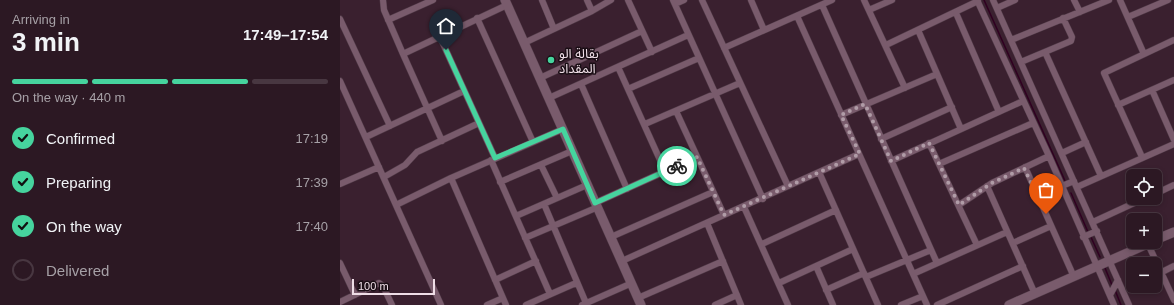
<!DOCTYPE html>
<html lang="en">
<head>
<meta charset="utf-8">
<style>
  :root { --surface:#2c1823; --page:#382530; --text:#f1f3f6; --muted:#a6a0a6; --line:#483741; --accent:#46d49e }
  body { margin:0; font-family:Arial,"Noto Sans Arabic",sans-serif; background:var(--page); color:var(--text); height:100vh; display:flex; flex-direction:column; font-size:15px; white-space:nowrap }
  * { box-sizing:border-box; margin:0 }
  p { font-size:13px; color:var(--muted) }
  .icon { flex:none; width:22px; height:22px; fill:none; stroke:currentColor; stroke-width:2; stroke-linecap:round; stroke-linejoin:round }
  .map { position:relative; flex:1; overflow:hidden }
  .sheet { display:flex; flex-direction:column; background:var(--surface); width:340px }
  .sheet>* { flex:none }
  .tools { position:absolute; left:786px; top:169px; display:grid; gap:8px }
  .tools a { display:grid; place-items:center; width:36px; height:36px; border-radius:6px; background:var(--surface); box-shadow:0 2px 6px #0003,0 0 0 1px var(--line); font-size:20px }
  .scale { position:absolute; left:12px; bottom:10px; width:83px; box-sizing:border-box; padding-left:4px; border:2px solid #efdee7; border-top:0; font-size:11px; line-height:14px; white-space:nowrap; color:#efdee7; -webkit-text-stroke:3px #1a0e15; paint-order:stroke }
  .pin { position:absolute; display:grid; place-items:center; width:34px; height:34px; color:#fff; margin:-41px -17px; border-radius:50% 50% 50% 0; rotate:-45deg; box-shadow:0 0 4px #0007 }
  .pin .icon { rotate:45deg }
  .courier { position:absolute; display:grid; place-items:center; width:40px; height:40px; margin:-20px; border:3px solid #46d49e; border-radius:50%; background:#fff; color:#222; box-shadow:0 1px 5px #0007 }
  .summary em { font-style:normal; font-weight:800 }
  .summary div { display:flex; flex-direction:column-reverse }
  .summary { display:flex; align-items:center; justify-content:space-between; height:68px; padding:0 12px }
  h1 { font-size:26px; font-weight:800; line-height:30px }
  .bar { display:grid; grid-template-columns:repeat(4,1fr); gap:6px 4px; align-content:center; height:48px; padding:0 12px }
  .bar i { height:5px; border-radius:3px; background:var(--line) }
  .bar .selected { background:var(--accent) }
  .bar p { grid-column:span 4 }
  ol { padding:0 12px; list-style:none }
  li { display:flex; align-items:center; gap:12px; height:44px }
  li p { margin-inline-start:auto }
  li .icon { padding:4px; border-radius:50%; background:var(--accent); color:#111; stroke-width:4 }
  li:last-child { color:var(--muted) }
  li i { width:22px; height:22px; border:2px solid var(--line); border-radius:50% }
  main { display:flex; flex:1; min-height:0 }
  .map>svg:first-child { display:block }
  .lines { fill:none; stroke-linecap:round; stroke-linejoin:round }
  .stream { stroke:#300021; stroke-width:1.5 }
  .street-casing { stroke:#523c49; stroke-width:7 }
  .secondary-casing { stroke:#523c49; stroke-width:10 }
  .street { stroke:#795b6c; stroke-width:6 }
  .secondary { stroke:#795b6c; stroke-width:9 }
  .done { stroke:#b09ca7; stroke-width:4; stroke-dasharray:0 7.2 }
  .route { stroke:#46d49e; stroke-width:5 }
  .poi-dot { fill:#46d49e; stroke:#1a0e15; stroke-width:1.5 }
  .labels { text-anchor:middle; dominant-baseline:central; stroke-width:3; stroke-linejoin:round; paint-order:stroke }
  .poi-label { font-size:13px; fill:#efdee7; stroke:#1a0e15; text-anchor:start }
</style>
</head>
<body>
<main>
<section class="sheet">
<div class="summary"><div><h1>3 min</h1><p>Arriving in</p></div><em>17:49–17:54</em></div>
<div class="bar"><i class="selected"></i><i class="selected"></i><i class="selected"></i><i></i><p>On the way · 440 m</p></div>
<ol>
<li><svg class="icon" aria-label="check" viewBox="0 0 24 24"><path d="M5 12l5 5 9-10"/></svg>Confirmed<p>17:19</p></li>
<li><svg class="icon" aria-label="check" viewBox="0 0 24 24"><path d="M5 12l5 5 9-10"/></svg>Preparing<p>17:39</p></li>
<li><svg class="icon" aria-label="check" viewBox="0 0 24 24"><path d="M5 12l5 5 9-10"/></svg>On the way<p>17:40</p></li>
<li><i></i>Delivered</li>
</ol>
</section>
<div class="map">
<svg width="834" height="305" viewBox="0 0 834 305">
  <rect width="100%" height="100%" fill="#3a202f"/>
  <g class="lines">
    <path class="stream" d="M644,0L726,183
      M731,193L748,232
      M750,235L760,257
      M765,268L772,285
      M775,290L781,305"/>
    <g class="street-casing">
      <path id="street" d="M43,0L44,10L63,54
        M202,0L214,29
        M247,0L252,11
        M288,0L312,52
        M333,0L423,199
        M362,0L448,186
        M411,0L424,30
        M524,0L565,88
        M637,0L709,156
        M653,0L789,305
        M734,0L740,12
        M780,0L804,54
        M335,4L344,0
        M482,5L597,263
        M657,8L675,0
        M529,10L552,0
        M616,13L659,112
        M457,16L587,305
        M788,17L828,0
        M137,18L193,142
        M0,19L50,126
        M48,20L93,0
        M578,30L621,129
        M100,37L155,158
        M671,40L769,0
        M184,43L252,11L271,0
        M546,45L638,1
        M384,48L492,0
        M705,52L761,176
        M681,62L731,41L732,37L723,18
        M278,67L325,171
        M200,78L302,31
        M0,81L101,305
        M241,84L287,189
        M288,89L359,58
        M812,90L834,140
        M209,98L348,35
        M778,105L834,80
        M336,111L384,215
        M501,115L597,74
        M305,124L400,83
        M26,137L124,91
        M541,139L612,107
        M102,141L63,54L167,5
        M589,143L637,245
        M722,153L746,142
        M802,157L764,73L834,40
        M151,160L210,294
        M551,161L683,101
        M599,164L693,123
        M201,165L217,198
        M685,167L734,277
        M479,172L538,305
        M44,177L65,165L77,152L139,123
        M111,178L166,305
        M160,182L232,151
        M0,184L39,167
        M647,186L695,294
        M722,186L774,305
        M737,187L834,144
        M815,194L834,185
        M255,203L357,157
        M204,204L246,303
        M56,205L111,178L223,129
        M619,205L652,183L709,156L722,186L734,181
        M404,207L448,305
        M176,216L247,185
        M753,222L805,198
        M367,223L401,305
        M271,237L373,192
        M743,237L757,231
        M185,238L258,207
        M673,243L711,226
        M422,244L496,210
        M808,244L834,300
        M282,261L519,154
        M0,263L15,295
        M476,266L493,305
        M822,272L834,266
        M573,274L667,232
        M526,277L591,250
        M155,280L196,261
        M439,283L513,249
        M486,290L524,273
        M770,295L778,280
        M298,298L383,261
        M0,302L39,283L43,286L52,305
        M147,305L163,298
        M186,305L236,283
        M242,305L292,283
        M375,305L397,295
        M561,305L583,296
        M597,305L683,266"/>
    </g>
    <g class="secondary-casing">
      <path id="secondary" d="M165,0L301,305
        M815,240L834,232
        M669,305L812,242"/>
    </g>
    <use href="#street" class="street"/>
    <use href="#secondary" class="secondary"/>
  </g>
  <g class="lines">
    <path class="done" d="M337,166L357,157L384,215L520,154L501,115L525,104L551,161L589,143L619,205L652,183L684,168L706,214"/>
    <path class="route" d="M106,50L155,158L223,129L255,203L337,166"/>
  </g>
  <circle class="poi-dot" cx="211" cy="60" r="4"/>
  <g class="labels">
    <g class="poi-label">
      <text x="219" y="53">بقالة الو<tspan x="219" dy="15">المقداد</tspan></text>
    </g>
  </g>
</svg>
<div class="tools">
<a><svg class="icon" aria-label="locate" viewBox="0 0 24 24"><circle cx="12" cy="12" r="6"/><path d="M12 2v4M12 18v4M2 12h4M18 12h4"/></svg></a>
<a>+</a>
<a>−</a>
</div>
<div class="scale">100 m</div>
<div class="pin" style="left:706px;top:214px;background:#ea580c"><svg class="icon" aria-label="bag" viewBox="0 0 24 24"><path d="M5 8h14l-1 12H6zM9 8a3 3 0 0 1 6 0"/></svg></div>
<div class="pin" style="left:106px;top:50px;background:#1f2937"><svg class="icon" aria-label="home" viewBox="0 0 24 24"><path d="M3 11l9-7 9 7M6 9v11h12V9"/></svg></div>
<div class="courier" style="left:337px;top:166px"><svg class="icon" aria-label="bike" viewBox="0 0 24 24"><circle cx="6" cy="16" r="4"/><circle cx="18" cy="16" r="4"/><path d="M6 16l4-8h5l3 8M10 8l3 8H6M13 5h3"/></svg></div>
</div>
</main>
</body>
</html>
